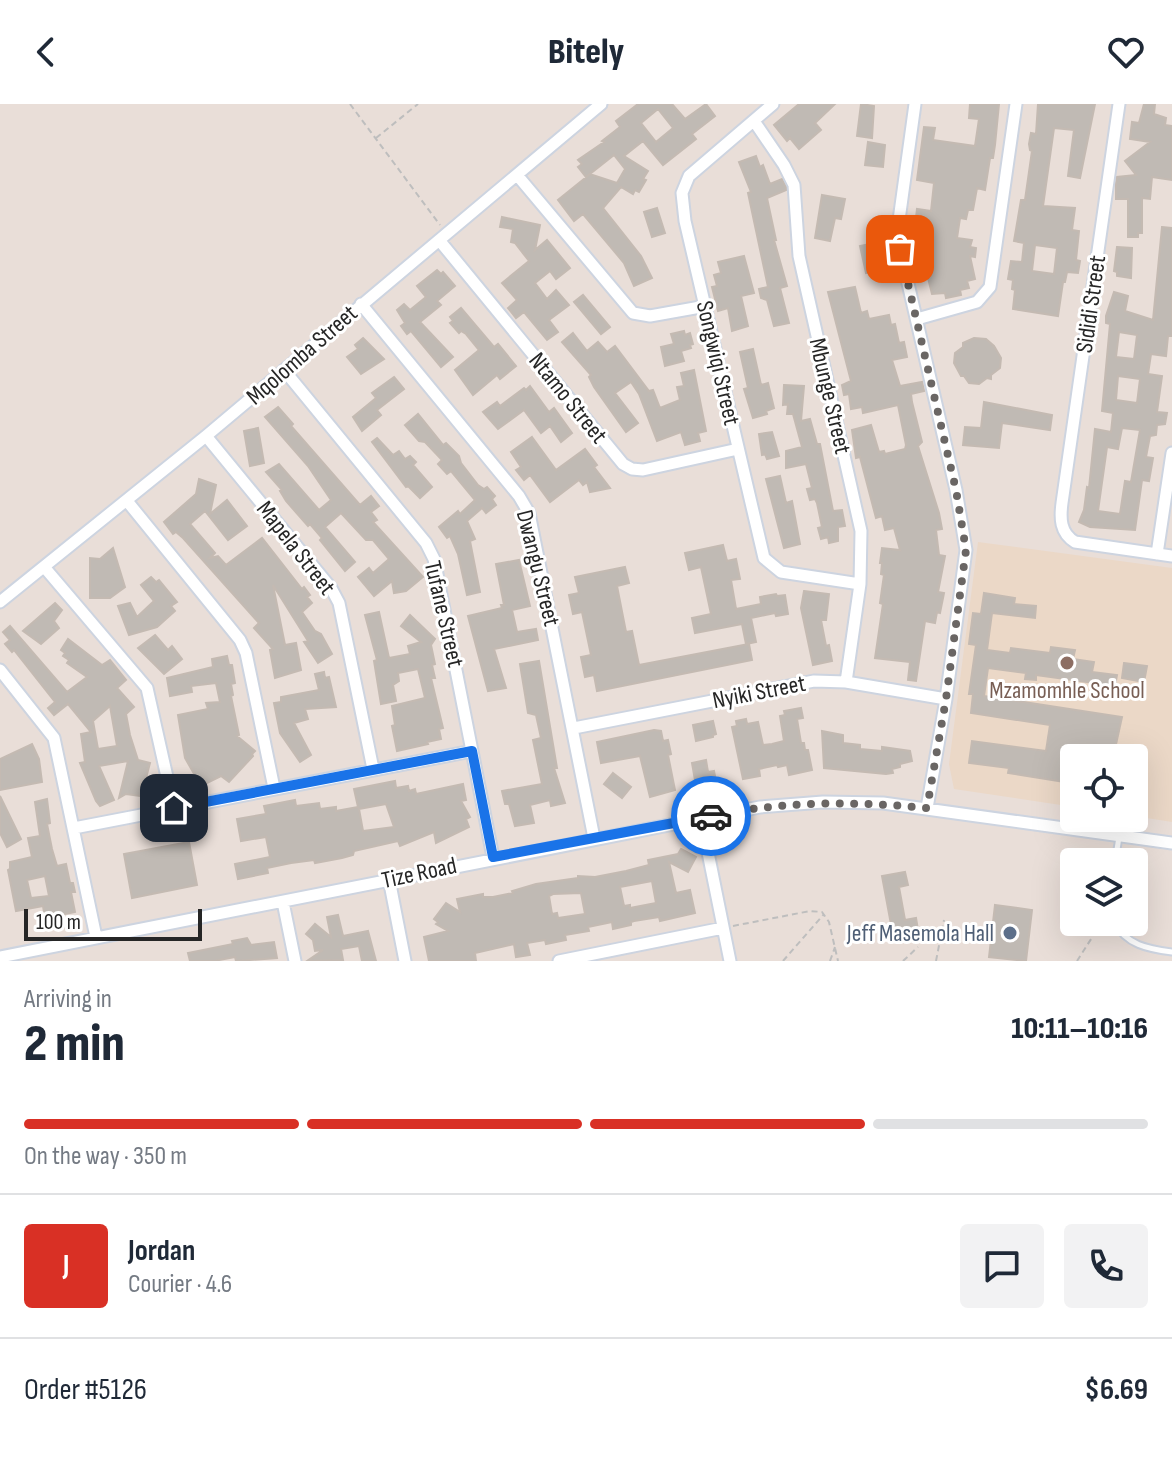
<!DOCTYPE html>
<html lang="en">
<head>
<meta charset="utf-8">
<style>
  :root { --surface:#fff; --page:#f2f2f3; --text:#1f2937; --muted:#747a83; --line:#e0e1e3; --accent:#d93025 }
  body { margin:0; font-family:"Sofia Sans Condensed",sans-serif; background:var(--page); color:var(--text); height:100vh; display:flex; flex-direction:column; font-size:30px; white-space:nowrap }
  * { box-sizing:border-box; margin:0 }
  p { font-size:26px; color:var(--muted) }
  .icon { flex:none; width:44px; height:44px; fill:none; stroke:currentColor; stroke-width:2; stroke-linecap:round; stroke-linejoin:round }
  .map { position:relative; height:857px; overflow:hidden }
  .sheet { display:flex; flex-direction:column; background:var(--surface); flex:1 }
  .sheet>* { flex:none }
  .buttons { position:absolute; left:1060px; top:640px; display:grid; gap:16px }
  .buttons a { display:grid; place-items:center; width:88px; height:88px; border-radius:8px; background:var(--surface); box-shadow:0 8px 32px #0002; font-size:40px }
  .scale { position:absolute; left:24px; bottom:20px; width:178px; box-sizing:border-box; padding-left:8px; border:4px solid #262626; border-top:0; font-size:22px; line-height:28px; white-space:nowrap; color:#262626; -webkit-text-stroke:6px #fff; paint-order:stroke }
  .pin { position:absolute; display:grid; place-items:center; width:68px; height:68px; color:#fff; margin:-34px; border-radius:16px; box-shadow:0 4px 12px #0006 }
  .courier { position:absolute; display:grid; place-items:center; width:80px; height:80px; margin:-40px; border:6px solid #1a73e8; border-radius:50%; background:#fff; color:#222; box-shadow:0 2px 10px #0007 }
  .overview em { font-style:normal; font-weight:800 }
  .overview div { display:flex; flex-direction:column-reverse }
  .overview { display:flex; align-items:center; justify-content:space-between; height:136px; padding:0 24px }
  h1 { font-size:52px; font-weight:800; line-height:60px }
  .bar { display:grid; grid-template-columns:repeat(4,1fr); gap:12px 8px; align-content:center; height:96px; padding:0 24px }
  .bar i { height:10px; border-radius:6px; background:var(--line) }
  .bar .current { background:var(--accent) }
  .bar p { grid-column:span 4 }
  .line { display:flex; align-items:center; gap:20px; padding:0 24px; border-top:2px solid var(--line) }
  .line div { flex:1 }
  .round { display:grid; place-items:center; flex:none; width:84px; height:84px; border-radius:8px; background:var(--page) }
  header { display:flex; justify-content:space-between; align-items:center; height:104px; padding:0 24px; background:var(--surface); font-size:36px; font-weight:800 }
  .map>svg:first-child { display:block }
  .education { fill:#ebd8c7 }
  .building { fill:#c0bab4; stroke:#c4bab2; stroke-width:2; fill-rule:evenodd }
  .lines { fill:none; stroke-linecap:round; stroke-linejoin:round }
  .lane-casing { stroke:#cdd4e0; stroke-width:9 }
  .street-casing { stroke:#cdd4e0; stroke-width:15 }
  .path { stroke:#bebebe; stroke-width:2; stroke-dasharray:6 4; stroke-linecap:butt }
  .lane { stroke:#fff; stroke-width:5 }
  .street { stroke:#fff; stroke-width:11 }
  .done { stroke:#6a6664; stroke-width:8; stroke-dasharray:0 14.4 }
  .route { stroke:#1a73e8; stroke-width:10 }
  .education-dot { fill:#8d6e63; stroke:#fff; stroke-width:3 }
  .service-dot { fill:#5c6f8a; stroke:#fff; stroke-width:3 }
  .labels { text-anchor:middle; dominant-baseline:central; stroke-width:6; stroke-linejoin:round; paint-order:stroke }
  .street-label { font-size:24px; fill:#262626; stroke:#fff }
  .education-label { font-size:24px; fill:#785e54; stroke:#fff }
  .service-label { font-size:24px; fill:#4e5e75; stroke:#fff; text-anchor:end }
</style>
</head>
<body>
<header><svg class="icon" aria-label="back" viewBox="0 0 24 24"><path d="M15 5l-7 7 7 7"/></svg>Bitely<svg class="icon" aria-label="heart" viewBox="0 0 24 24"><path d="M12 20l-8-8c-3-5 5-10 8-4 3-6 11-1 8 4z"/></svg></header>
<div class="map">
<svg width="1172" height="857" viewBox="0 0 1172 857">
  <rect width="100%" height="100%" fill="#e9ded8"/>
  <path class="education" d="M978,438L1172,464V718L1134,712V654H1074V703L954,685L949,660Z"/>
  <path class="building" d="M638,0H672L685,15L706,0L715,12L692,30L696,35L663,61L643,37L624,52L648,67L643,75L646,76L639,88L635,86L633,90L621,83L603,104L641,152L652,174L634,182L624,159L583,110L574,117L558,96L590,70L617,79L625,65L614,51L586,73L578,63L582,60L578,56L604,38L602,37L620,23L616,17ZM658,5L673,24L656,38L641,19Z
    M799,0H835L815,19L821,26L799,45L790,34L787,37L774,21Z
    M861,0L874,2L872,34L857,32Z
    M970,0H999L995,41L993,54H990L985,86L977,84L973,106H968L966,115L960,114L957,134L972,136L970,143L976,144L975,153L970,152L975,175L967,177L969,184L960,186L961,191L946,194L945,189L932,190L927,170H923L920,148L914,149L912,132L914,131L917,105L931,107L934,79L917,76L924,23L935,24L933,36L975,42L979,15L969,14Z
    M1038,0H1095L1080,74L1068,72L1074,26L1054,24L1043,102L1075,104L1072,126L1079,127L1076,156L1080,157L1078,169L1067,168L1065,178H1063L1058,212L1013,205L1015,186L1012,185L1013,176L1008,175L1011,157L1022,158L1024,139L1014,137L1021,96H1025L1032,47L1030,46L1029,40L1031,29L1036,30ZM1035,141L1057,144L1054,170L1032,167Z
    M1144,0H1155L1154,10L1166,14L1165,21L1172,22V76L1152,73L1150,95L1142,94V129H1138V133H1128V95H1116V79L1117,73L1136,71L1125,57L1150,38L1130,35L1132,18L1139,19Z
    M868,38L885,41L883,63L865,61Z
    M756,52L760,63L763,61L770,80L782,75L786,83V86L767,94L776,136H774L787,182L780,184L789,219L774,222L767,196L761,194L759,185L768,183L748,89L751,88L739,58Z
    M822,91L845,95L841,115L835,114L830,137L815,134Z
    M657,104L665,129L652,133L644,108Z
    M502,113L540,121L535,146L547,136L570,164L556,175L550,167L535,179L547,195L556,186L569,201L549,216L558,228L547,236L524,208L516,214L508,204L517,196L502,179L529,157L515,139L511,138L513,125L500,123Z
    M1162,123L1172,124V232H1168L1166,252L1151,250L1148,270L1162,272L1157,308L1167,309L1165,320L1157,321L1156,331L1150,332L1146,353L1153,354L1149,377L1142,376L1135,426L1090,423L1079,418L1084,406L1087,383L1089,384L1095,325L1111,328L1113,309L1102,307L1110,220L1106,219V212L1114,188L1128,192L1125,207L1153,216ZM1119,228L1137,231L1134,255L1116,253ZM1118,272L1140,275L1137,299L1116,296ZM1122,324L1140,326L1131,378L1125,377L1120,410L1098,407L1107,343L1118,345Z
    M880,138L887,164L866,169L860,142Z
    M1117,143L1132,144L1131,174L1117,172V168L1114,167Z
    M744,152L754,189L741,192L748,222L732,227L728,204L718,207L712,183L717,182L714,171L721,169L718,158Z
    M437,166L441,170L443,168L455,182L437,197L441,201L420,218L453,253L441,263L411,227L407,230L401,222L405,219L397,206L404,200L410,206L426,193L417,182Z
    M855,183L861,209L867,207L869,215L889,211L891,221L895,220L899,239L904,238L907,253L892,256L900,282L922,278L924,287L911,290L912,298L922,338L918,342L939,409L942,425L936,426L939,451L945,452L938,488L944,489L940,509L937,508L935,519L925,517L916,577L908,576L910,558L875,554L883,500L880,499L884,471L881,470L882,459H880L882,444L900,446L894,424L885,426L882,412L876,414L860,353L856,354L852,326L871,321L879,348L884,347L885,350L905,345L906,341L898,301L863,309L862,303L851,305L849,290L844,291L842,281L851,277L828,188Z
    M583,191L610,223L601,230L574,198Z
    M461,204L494,243L498,240L516,262L500,275L497,271L473,291L455,266L479,246L466,230L461,227L459,229L450,219L453,217L450,213Z
    M684,227L685,231L690,229L693,240L690,241L691,244L681,247L684,257L665,262L661,243L674,240L671,230Z
    M573,229L587,247L598,238L607,248L615,242L649,287L653,286L660,304L680,296L677,283L684,282L681,269L694,266L706,327L698,329L700,337L685,341L681,328L657,337L639,290L631,278L615,289L638,319L626,328L594,283L589,273L591,271L562,238Z
    M363,234L384,255L361,270L347,253L358,245L355,241Z
    M974,234L986,235L994,242L1001,254L1000,264L991,271V275L987,274L979,280L969,279L964,272H961L954,259L955,249L963,243V239Z
    M753,245L761,281L768,279L774,304L766,307L767,310L753,314L744,285L748,284L740,248Z
    M394,273L404,285L377,306L381,311L362,327L353,313L376,294L372,289Z
    M784,281L804,282L801,317L810,315L817,340H820L833,407L842,406L845,422L838,423V437L829,439L828,433L821,435L818,424L822,423L817,399L815,395L810,396L807,385L812,384L806,360L786,364V347L802,343L793,310H787L788,300L783,301Z
    M530,282L549,308L554,304L572,329L561,338L550,322L541,329L524,306L498,325L483,308L497,298L500,302L524,284L526,286Z
    M984,298L1052,311L1050,326L1002,319L999,344L963,341L965,323L981,324Z
    M278,303L293,320L291,322L360,401L371,392L379,402L371,408L377,416L373,418L423,473L406,487L394,489L392,477L374,492L358,473L369,464L373,469L389,455L373,436H366L341,409L325,423L355,458L345,467L320,436L322,434L310,420L308,422L286,397L280,387L282,386L266,368L279,360L319,406L331,396L308,362L265,313Z
    M418,310L443,341L446,339L459,352L461,359L478,381L484,385L487,383L495,392L492,395L496,401L486,409L482,404L467,417L475,435L470,437L480,488L467,491L458,450L450,432L447,434L439,423L458,407L460,410L475,396L451,367L447,370L438,360L442,356L425,338L419,337L405,321Z
    M258,324L264,359L250,362L244,327Z
    M772,328L779,352L767,355L765,350L762,351L759,330Z
    M532,333L556,366L585,345L597,361L594,363L610,384L590,388L587,378L583,381L579,376L550,398L530,371L524,376L516,366L521,363L511,348Z
    M377,334L393,351L399,347L405,355L410,352L416,358L413,361L432,383L420,394L408,382L406,383L372,338Z
    M780,372L786,399L792,397L800,440L784,444L766,375Z
    M199,375L216,381L210,410L227,396L247,422L228,436L205,407L190,420L215,449L210,454L218,452L226,461L262,434L302,485L304,483L310,491L307,493L312,499L302,508L315,527L321,530L332,550L318,559L304,538L308,537L273,481L285,541L296,539L301,566L275,574L270,546L273,545L254,524L259,519L183,434L176,428L173,430L164,418L196,390Z
    M723,441L727,457L736,455L740,475L731,476L736,505L761,500L760,493L776,490L777,492L785,491L788,510L776,512L775,509L751,514L756,538L746,540L742,520L695,529L692,514L711,510L701,463L689,466L685,449Z
    M113,444L125,483L110,494H90V454L100,455Z
    M519,456L530,502L512,506L517,528L536,525L538,536L494,545L506,584L488,587L468,512L502,504L501,501H504L496,460Z
    M625,463L629,479L617,482L626,528L632,527L639,561L749,540L752,556L597,587L594,571L585,573L581,553L591,551L582,508L573,510L569,491L579,489L575,473Z
    M151,473L156,478L159,476L177,498L171,502L175,507L157,523L129,531L118,502L130,499L137,513L154,497L141,481Z
    M804,487L829,490L826,516H821L826,542L829,541L832,557L813,561L801,504Z
    M984,489L1015,494L1014,500L1036,502L1035,514L992,509L987,546L1010,549L1011,544L1050,549L1051,543L1075,546L1073,555L1094,558L1092,568L1117,571L1115,582L1036,571V576L1025,575L1026,569L988,564L984,592L1122,613L1113,654H1074L1073,669L1066,668L1065,678L1008,669L1009,664L969,659L972,637L1046,647L1050,621L971,609L973,590H969L976,541L969,540L973,509L981,510Z
    M55,499L62,506L54,517L59,524L41,540L23,527Z
    M379,508L389,554L410,550L408,542L421,538L401,522L410,511L435,535L431,541L435,560L432,561L435,574H431L443,624L439,625L441,635L427,638L428,640L397,647L392,622L395,621L392,602L425,594L418,565L398,569L399,577L393,581L396,597L381,600L374,557L377,556L365,511Z
    M10,522L67,588L87,573L67,559L69,556L63,552L65,549L61,546L68,535L102,561L110,556L126,576L117,584L134,603L126,610L130,631L138,656L150,659L145,678L141,677V692L126,690L119,694L128,657L99,662L114,696L100,702L96,697L80,659L85,658L81,630L91,628L68,600L54,611L48,604L55,598L14,546L12,548L5,540L10,536L3,528ZM110,602L117,642L98,645L93,617Z
    M155,531L168,546L172,542L182,555L164,570L138,544Z
    M227,552L229,561H232L235,579L231,580L233,591L231,592L239,631L237,632L255,647L252,650L253,652L229,678L221,672L201,682L185,654L178,611L208,605L206,599L220,598L216,579L191,582L192,588L170,592L167,574L213,563L212,555Z
    M539,557L557,664H554L565,699L551,702L550,696L530,701L534,719L515,722L509,700H505L502,687L542,680L533,636L541,634L536,611L528,609L520,560Z
    M1124,559L1147,562L1144,578L1122,574Z
    M324,568L325,574L329,573L336,603L305,605L308,615L294,619L311,651L300,658L280,629L274,599L281,598V593L319,586L315,570Z
    M801,604L803,614L797,615L801,639H804L805,646H808L812,666L789,671L787,661L778,663L777,661L759,665L760,672L743,675L732,623L737,622L736,617L746,615L747,620L758,618L763,641L772,640L784,637L780,612L785,611L784,607Z
    M713,617L716,630L713,631V633L696,637L693,621Z
    M654,626L661,627L663,637L668,636L671,650L668,651L675,686L650,693L640,652L601,659L597,638Z
    M822,627L843,631V639L860,641V645L882,647V643L910,647L912,657L900,660V663L892,665L893,669L886,670L824,664Z
    M32,640L39,655L42,678L0,686V655Z
    M706,656L708,668L714,667L716,677L696,682L692,659Z
    M613,669L631,683L622,694L604,680Z
    M395,677L396,684L408,682L409,687L415,685L416,690L463,680L466,696L461,697L470,713L466,715L469,723L436,739L434,728L400,742L398,737L354,747L353,751L342,754L315,759L314,756L291,759L267,764L268,769L238,775L235,760L270,753L266,733L241,737L237,715L266,710L264,702L295,696L296,702L319,699L320,705L336,703V707L358,703L354,685ZM386,700L394,723L363,727L359,705Z
    M0,692L21,735L7,743L0,729Z
    M47,695L50,719L47,720L52,745L57,762L66,760L70,779H73L75,788H71L75,808L45,814L43,802L16,807L8,766L10,765V758L32,753L28,734L40,732L35,698ZM45,772L49,792L31,794L27,776Z
    M189,738L197,781L132,794L124,750Z
    M681,745L696,753L688,768L669,758L676,789L690,786L695,809L660,817L659,813L634,817L631,818V821L613,825L612,818L588,823L589,827L565,831L566,836L546,840L545,836L527,839L530,851L516,853L514,840L475,849L476,857H429L424,833L448,827L436,820L438,818L434,815L446,799L460,808L457,795L483,790V793H493L513,789L512,787L536,780L578,774V772L595,773L626,767L649,761L648,756L678,750ZM652,777L656,799L630,804V801L624,802L620,783ZM581,789L585,810L558,814L557,809L552,810L549,792L553,790Z
    M905,768L908,781L899,783L905,816L916,814L918,826L893,831L882,772Z
    M995,801L1032,806L1026,857L989,853Z
    M338,811L343,832L368,827L376,857H362L359,842L341,845L343,856L307,857L323,846L315,847L313,836L306,830L315,820L331,833L327,813Z
    M247,834L251,841L274,838L277,854L236,857L235,853L214,857H190L188,849L233,840L232,837Z"/>
  <g class="lines">
    <g class="lane-casing">
      <path id="lane" d="M1115,758L1119,733
        M1114,818C1126,841 1148,845 1172,848"/>
    </g>
    <g class="street-casing">
      <path id="street" d="M773,0L689,72L682,89L685,117L764,454L781,468L860,480
        M915,0L899,116L900,145L956,386L966,446L946,595L927,704
        M1119,0L1062,399C1060,414 1060,429 1075,438L1172,452
        M754,17L784,61L794,81L799,152L861,427L860,480L846,578
        M517,71L633,209L650,212L706,202
        M439,136L623,360L632,365L643,366L738,345
        M361,200L519,392L529,409L594,734
        M917,215L977,198L990,183L1016,0
        M284,266L426,439L434,455L493,753
        M206,332L331,484L339,499L373,665
        M127,397L240,536L246,549L274,684
        M1157,450L1172,349
        M45,464L147,584L174,704
        M0,498L206,332L601,0
        M0,566L54,634L96,833
        M574,624L814,577L846,578L946,595
        M701,714L730,857
        M74,724L472,647
        M389,775L405,857
        M283,798L295,857
        M0,853L760,703L823,698L883,699L1172,739
        M559,857L723,824"/>
    </g>
    <path class="path" d="M350,0L440,121
      M376,34L418,0
      M733,822L810,807L822,808L829,818L838,857
      M783,857L824,810
      M830,857L835,843
      M903,857L918,843
      M936,857L944,816
      M1077,857L1102,818"/>
    <use href="#lane" class="lane"/>
    <use href="#street" class="street"/>
  </g>
  <g class="lines">
    <path class="done" d="M711,712C784,697 853,697 927,704L946,595L966,446L956,386L900,145"/>
    <path class="route" d="M174,704L472,647L493,753L711,712"/>
  </g>
  <circle class="education-dot" cx="1067" cy="559" r="8"/>
  <circle class="service-dot" cx="1010" cy="829" r="8"/>
  <g class="labels">
    <g class="street-label">
      <text transform="translate(1091 200) rotate(-82)">Sididi Street</text>
      <text transform="translate(302 251) rotate(-41)">Mqolomba Street</text>
      <text transform="translate(718 259) rotate(77)">Songwiqi Street</text>
      <text transform="translate(830 292) rotate(77)">Mbunge Street</text>
      <text transform="translate(568 294) rotate(51)">Ntamo Street</text>
      <text transform="translate(296 444) rotate(52)">Mapela Street</text>
      <text transform="translate(538 464) rotate(76)">Dwangu Street</text>
      <text transform="translate(444 510) rotate(77)">Tufane Street</text>
      <text transform="translate(759 588) rotate(-11)">Nyiki Street</text>
      <text transform="translate(419 769) rotate(-12)">Tize Road</text>
    </g>
    <g class="education-label">
      <text x="1067" y="586">Mzamomhle School</text>
    </g>
    <g class="service-label">
      <text x="994" y="829">Jeff Masemola Hall</text>
    </g>
  </g>
</svg>
<div class="buttons">
<a><svg class="icon" aria-label="locate" viewBox="0 0 24 24"><circle cx="12" cy="12" r="6"/><path d="M12 2v4M12 18v4M2 12h4M18 12h4"/></svg></a>
<a><svg class="icon" aria-label="layers" viewBox="0 0 24 24"><path d="M12 4l9 5-9 5-9-5zM3 14l9 5 9-5"/></svg></a>
</div>
<div class="scale">100 m</div>
<div class="pin" style="left:900px;top:145px;background:#ea580c"><svg class="icon" aria-label="bag" viewBox="0 0 24 24"><path d="M5 8h14l-1 12H6zM9 8a3 3 0 0 1 6 0"/></svg></div>
<div class="pin" style="left:174px;top:704px;background:#1f2937"><svg class="icon" aria-label="home" viewBox="0 0 24 24"><path d="M3 11l9-7 9 7M6 9v11h12V9"/></svg></div>
<div class="courier" style="left:711px;top:712px"><svg class="icon" aria-label="car" viewBox="0 0 24 24"><path d="M5 17H2v-5l4-1 3-4h7l3 4 3 1v5h-3M9 17h6M6 11h13"/><circle cx="7" cy="17" r="2"/><circle cx="17" cy="17" r="2"/></svg></div>
</div>
<section class="sheet">
<div class="overview"><div><h1>2 min</h1><p>Arriving in</p></div><em>10:11–10:16</em></div>
<div class="bar"><i class="current"></i><i class="current"></i><i class="current"></i><i></i><p>On the way · 350 m</p></div>
<div class="line" style="height:144px"><b class="round" style="background:var(--accent);color:#fff">J</b><div><b>Jordan</b><p>Courier · 4.6</p></div><a class="round"><svg class="icon" aria-label="chat" viewBox="0 0 24 24"><path d="M4 5h16v11H9l-5 4z"/></svg></a><a class="round"><svg class="icon" aria-label="phone" viewBox="0 0 24 24"><path d="M5 4h4l2 5-3 2q2 4 5 5l2-3 5 2v4C11 20 4 13 5 4z"/></svg></a></div>
<div class="line" style="height:104px"><div>Order #5126</div><b>$6.69</b></div>
</section>
</body>
</html>
